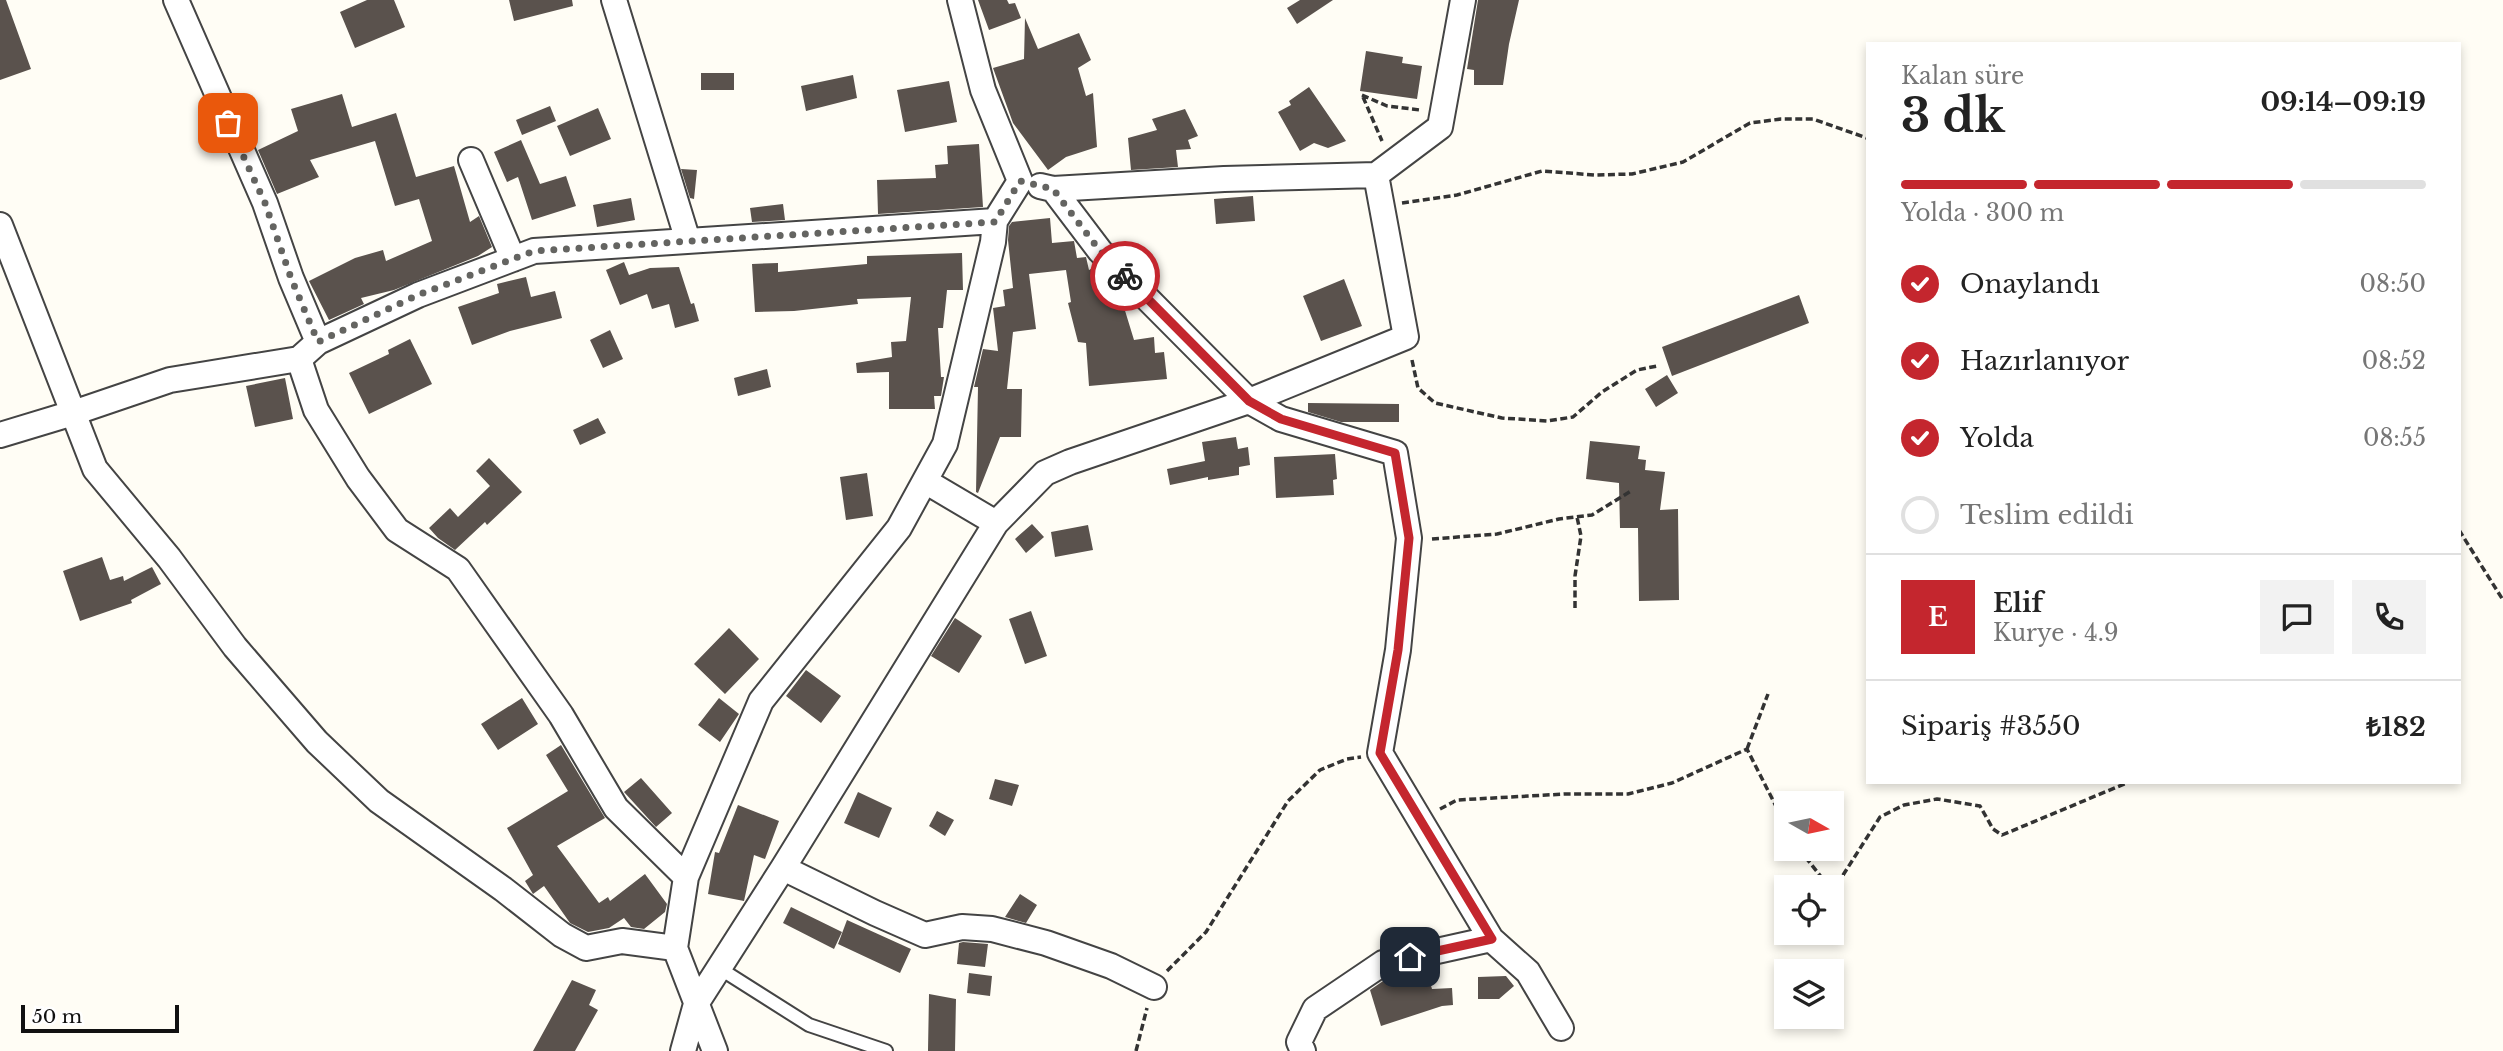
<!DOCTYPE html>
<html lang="tr">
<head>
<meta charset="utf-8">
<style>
  :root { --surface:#fff; --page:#f2f2f2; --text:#222; --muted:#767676; --line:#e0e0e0; --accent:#c4262e }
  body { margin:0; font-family:"Libre Baskerville",serif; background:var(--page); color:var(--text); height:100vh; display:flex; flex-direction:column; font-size:26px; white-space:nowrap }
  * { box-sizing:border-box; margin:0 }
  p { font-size:23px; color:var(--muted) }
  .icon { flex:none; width:38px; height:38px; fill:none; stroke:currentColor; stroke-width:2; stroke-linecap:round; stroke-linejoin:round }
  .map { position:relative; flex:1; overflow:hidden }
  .panel { position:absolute; left:1866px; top:42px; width:595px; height:742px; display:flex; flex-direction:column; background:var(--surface); border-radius:0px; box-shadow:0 4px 10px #0003 }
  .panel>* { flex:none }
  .needle { width:46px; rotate:99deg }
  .fabs { position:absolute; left:1774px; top:791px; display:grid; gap:14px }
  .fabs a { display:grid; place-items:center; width:70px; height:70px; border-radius:0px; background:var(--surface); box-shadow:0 4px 10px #0003; font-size:35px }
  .scale { position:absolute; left:21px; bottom:18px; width:158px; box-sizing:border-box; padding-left:7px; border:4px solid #111; border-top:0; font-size:19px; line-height:24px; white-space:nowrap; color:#111; -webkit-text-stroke:5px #fff; paint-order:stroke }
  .pin { position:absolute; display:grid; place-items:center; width:60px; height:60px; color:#fff; margin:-30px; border-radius:14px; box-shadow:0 4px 10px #0006 }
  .courier { position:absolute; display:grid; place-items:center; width:70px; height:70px; margin:-35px; border:5px solid #c4262e; border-radius:50%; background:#fff; color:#222; box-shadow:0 2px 9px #0007 }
  .headline em { font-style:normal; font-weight:700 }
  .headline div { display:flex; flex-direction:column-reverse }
  .headline { display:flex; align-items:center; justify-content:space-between; height:119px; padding:0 35px }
  h1 { font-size:46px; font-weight:700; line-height:52px }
  .bar { display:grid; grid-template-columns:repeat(4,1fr); gap:10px 7px; align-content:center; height:84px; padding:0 35px }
  .bar i { height:9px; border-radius:5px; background:var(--line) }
  .bar .selected { background:var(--accent) }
  .bar p { grid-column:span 4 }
  .line { display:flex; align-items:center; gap:18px; padding:0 35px; border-top:2px solid var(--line) }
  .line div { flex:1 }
  .round { display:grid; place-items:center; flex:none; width:74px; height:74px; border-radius:0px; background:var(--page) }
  ol { padding:0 35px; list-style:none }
  li { display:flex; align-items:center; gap:21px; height:77px }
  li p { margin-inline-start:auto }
  li .icon { padding:7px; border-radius:50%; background:var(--accent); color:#fff; stroke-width:4 }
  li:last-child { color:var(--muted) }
  li i { width:38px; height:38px; border:4px solid var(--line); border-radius:50% }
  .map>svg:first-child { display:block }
  .building { fill:#5a524d }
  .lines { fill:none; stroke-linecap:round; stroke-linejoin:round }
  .lane-casing { stroke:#444; stroke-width:16 }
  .street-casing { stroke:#444; stroke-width:28 }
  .path { stroke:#333; stroke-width:3.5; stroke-dasharray:7 3.5; stroke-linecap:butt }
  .lane { stroke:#fff; stroke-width:12 }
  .street { stroke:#fff; stroke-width:24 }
  .done { stroke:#646461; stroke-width:7; stroke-dasharray:0 12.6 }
  .route { stroke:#c4262e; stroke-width:9 }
</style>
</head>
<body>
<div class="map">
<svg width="2503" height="1051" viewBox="0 0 2503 1051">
  <rect width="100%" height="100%" fill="#fffdf5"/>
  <path class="building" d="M0,0H6L31,69L0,80Z
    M367,0H394L405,27L355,48L340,12Z
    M509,0H572L573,6L514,21Z
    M978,0H1007L1009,4L1015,3L1021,18L989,30Z
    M1300,0H1333L1297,24L1287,8Z
    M1478,0H1519L1509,44L1503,85H1474V70L1467,69Z
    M1025,18L1038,49L1079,33L1091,60L1078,68L1086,96L1093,93L1097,147L1066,157L1048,170L1013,123L993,68L1024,59Z
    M1366,51L1403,57L1402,63L1422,66L1417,99L1360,91Z
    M701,73H734V90H701Z
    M853,75L857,98L806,111L801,86Z
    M949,81L957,122L905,132L897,90Z
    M1309,87L1346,141L1328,148L1314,143L1300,151L1278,112L1291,105L1289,101Z
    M342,94L352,127L396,113L416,177L454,166L470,222L479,216L492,247L478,256L394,290L361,298L364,304L329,320L309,281L355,258L383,250L386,261L432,241L419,199L395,206L375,141L310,160L319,177L277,194L258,150L298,131L291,109Z
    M550,106L556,121L522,135L516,120Z
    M598,108L611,139L570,156L557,126Z
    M1185,109L1198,136L1188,140L1191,149L1176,150L1178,167L1131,170L1128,138L1157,130L1152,119Z
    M521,140L540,184L566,176L576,206L532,220L518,177L507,182L494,152Z
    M979,144L983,207L878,214L877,180L936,178L935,165L948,164L947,146Z
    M681,169L697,170L694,199L690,198Z
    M1253,196L1255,221L1216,224L1214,199Z
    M631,198L635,220L597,227L593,205Z
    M783,204L785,220L752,222L750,208Z
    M1050,218L1052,243L1074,241L1077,258L1086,257L1089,270L1095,267L1119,291L1134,340L1154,337L1155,353L1164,352L1167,379L1089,386L1086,343L1078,342L1068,303L1071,302L1066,270L1029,274L1036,329L1013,332L1007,389H1022L1021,437H1000L978,493L976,492L978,387H974L983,349L998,351L993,308L1005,306L1003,290L1013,288L1008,240L1009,226L1012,222Z
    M962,253L963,290H947L943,328H938L941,377H944L941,396H934L935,409H889V372L857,373L856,363L892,357L891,342L906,341L911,297L857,299L858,304L794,311L755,312L752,264L778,263V272L867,264V256Z
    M624,262L629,275L650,268L679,267L691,304L694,303L699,321L675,328L669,304L652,309L647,294L620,305L606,270Z
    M526,277L531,297L555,291L562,318L510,331L472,345L458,307L499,293L497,284Z
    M1344,279L1362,326L1321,341L1303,296Z
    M1799,295L1809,323L1672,376L1662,347Z
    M610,330L623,359L603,368L590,340Z
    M410,339L432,384L369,414L349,373L389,354L388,350Z
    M767,369L771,387L738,396L734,378Z
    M1667,375L1678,393L1656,407L1645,389Z
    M285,378L293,419L255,427L246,386Z
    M1308,403L1399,404V422H1341L1308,412Z
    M598,418L606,433L580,445L573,430Z
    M1236,437L1238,449L1248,447L1250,465L1239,467V475L1208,480V477L1170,485L1167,469L1205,461L1202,442Z
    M1590,441L1640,446L1638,459L1646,460L1645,470L1665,472L1660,510L1678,509L1679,600L1639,601L1638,528H1620L1619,483L1586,479Z
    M1335,454L1337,479L1333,480L1334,495L1276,498L1274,457Z
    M489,458L522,492L487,525L485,522L455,550L438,538L429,528L450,508L458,517L490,486L476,471Z
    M867,473L873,516L846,520L840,477Z
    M1032,524L1044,537L1026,553L1015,539Z
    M1088,525L1093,550L1055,557L1051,532Z
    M102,557L110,580L123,576L124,581L152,567L161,584L131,600L132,603L80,621L63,571Z
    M1031,611L1047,656L1025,664L1009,619Z
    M955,618L982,636L959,673L931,656Z
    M729,628L759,659L725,694L694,664Z
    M806,670L841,696L821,723L786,696Z
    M522,698L538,724L498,750L481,724Z
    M719,698L739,714L720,742L698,725Z
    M561,745L605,818L557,846L599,903L608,897L610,901L645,874L667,904L665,912L644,929L631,927L624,918L609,928L588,932L570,923L544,886L533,894L525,881L533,875L507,828L568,791L546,755Z
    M641,778L672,813L656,827L624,792Z
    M995,779L1019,785L1012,806L989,799Z
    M858,792L892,808L879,838L844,823Z
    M738,805L779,821L765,859L754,855L744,901L708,894L715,852L719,853Z
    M937,811L954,820L945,836L929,826Z
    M1020,894L1037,905L1026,923L1005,917Z
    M791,907L842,932L834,949L783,923Z
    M847,920L911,949L900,973L838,944Z
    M963,942L988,944L985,967L957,964L959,943Z
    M969,973L992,976L990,996L967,993Z
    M1408,973L1412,985L1429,979L1432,989L1452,988L1453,1005L1442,1006L1381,1026L1370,990L1389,977Z
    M1506,976L1514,986L1499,999H1478V977Z
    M572,980L596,990L589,1005L598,1010L575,1051H533Z
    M929,994L956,999L955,1051H928Z"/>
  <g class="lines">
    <g class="lane-casing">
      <path id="lane" d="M719,968L809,1025L886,1051"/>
    </g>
    <g class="street-casing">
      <path id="street" d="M176,0L265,203L291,278L318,342
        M614,0L688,241
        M471,160L513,259
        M1040,186L1053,189L1224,179L1376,175L1440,127L1463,0
        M1053,189L1100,251L1249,401L1281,419L1395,453L1409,538L1398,650L1380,753L1491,939L1528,972L1561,1028
        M0,225L95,469L169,558L235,647L317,742L379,801L503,889L562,935L586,948L622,941L675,948
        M299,359L316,410L358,478L397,530L458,569L561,715L616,808L686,877
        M0,435L73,413L170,380L299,359L318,342L418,295L534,251L995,221
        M925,481L996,523
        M783,868L875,913L925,935L962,927L992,929L1046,943L1111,966L1154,987
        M683,1051L696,1004L783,868L996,523L1045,473L1070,462L1249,401L1406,337L1376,175
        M715,1051L675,948L686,877L761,701L899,528L945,444L993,242L995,221L1020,181L983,90L960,0
        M1303,1051L1299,1042L1315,1009L1383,963L1491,939"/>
    </g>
    <path class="path" d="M1362,95L1387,106L1420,110
      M1363,97L1382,141
      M1402,203L1457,195L1542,171L1595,175L1632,174L1683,162L1750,123L1781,119H1813L1867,138
      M1412,360L1418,388L1435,403L1502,418L1547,421L1573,417L1602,392L1637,370L1657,366
      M2459,530L2503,600
      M1432,539L1497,534L1559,519L1592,515L1631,491
      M1575,608V576L1581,536L1577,517
      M1747,749L1768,694
      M1440,809L1457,800L1565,794H1628L1672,783L1747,749L1787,828
      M1799,849L1822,878L1838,883L1880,817L1904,805L1937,799L1980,806L1993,829L2002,835L2129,782
      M1167,971L1206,932L1288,801L1320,770L1347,759L1361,757
      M1136,1051L1147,1008"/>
    <use href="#lane" class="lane"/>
    <use href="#street" class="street"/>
  </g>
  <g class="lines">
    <path class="done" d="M228,123L265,203L291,278L318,342L418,295L534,251L995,222L1020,181L1053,189L1100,251L1125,276"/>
    <path class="route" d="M1125,276L1249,401L1281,419L1395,453L1409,538L1398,650L1380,753L1492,939L1410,957"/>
  </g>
</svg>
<div class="fabs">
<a><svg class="needle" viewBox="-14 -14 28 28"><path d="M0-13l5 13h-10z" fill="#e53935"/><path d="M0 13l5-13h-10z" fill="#767676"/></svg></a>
<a><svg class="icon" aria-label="locate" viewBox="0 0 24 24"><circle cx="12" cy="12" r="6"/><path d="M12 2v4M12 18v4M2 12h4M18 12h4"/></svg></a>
<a><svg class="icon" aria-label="layers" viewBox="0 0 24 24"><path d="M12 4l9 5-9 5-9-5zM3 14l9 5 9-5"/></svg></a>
</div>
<div class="scale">50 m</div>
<div class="pin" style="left:228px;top:123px;background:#ea580c"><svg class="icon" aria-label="bag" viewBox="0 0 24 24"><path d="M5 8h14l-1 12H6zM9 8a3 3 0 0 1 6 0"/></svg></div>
<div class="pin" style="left:1410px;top:957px;background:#1f2937"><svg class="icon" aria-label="home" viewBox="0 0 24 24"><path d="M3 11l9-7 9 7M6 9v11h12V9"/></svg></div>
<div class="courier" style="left:1125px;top:276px"><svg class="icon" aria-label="bike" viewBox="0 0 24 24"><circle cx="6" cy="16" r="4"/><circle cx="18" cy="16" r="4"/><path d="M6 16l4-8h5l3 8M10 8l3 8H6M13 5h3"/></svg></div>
<section class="panel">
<div class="headline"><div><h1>3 dk</h1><p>Kalan süre</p></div><em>09:14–09:19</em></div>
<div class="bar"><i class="selected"></i><i class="selected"></i><i class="selected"></i><i></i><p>Yolda · 300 m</p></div>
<ol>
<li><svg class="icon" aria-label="check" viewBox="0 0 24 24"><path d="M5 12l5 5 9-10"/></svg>Onaylandı<p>08:50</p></li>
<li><svg class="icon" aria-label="check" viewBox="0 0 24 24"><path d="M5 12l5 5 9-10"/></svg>Hazırlanıyor<p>08:52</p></li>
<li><svg class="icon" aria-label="check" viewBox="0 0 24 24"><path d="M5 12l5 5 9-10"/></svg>Yolda<p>08:55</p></li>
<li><i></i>Teslim edildi</li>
</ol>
<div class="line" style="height:126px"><b class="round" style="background:var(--accent);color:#fff">E</b><div><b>Elif</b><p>Kurye · 4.9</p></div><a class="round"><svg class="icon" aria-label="chat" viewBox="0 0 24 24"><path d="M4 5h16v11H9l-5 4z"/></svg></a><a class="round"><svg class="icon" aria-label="phone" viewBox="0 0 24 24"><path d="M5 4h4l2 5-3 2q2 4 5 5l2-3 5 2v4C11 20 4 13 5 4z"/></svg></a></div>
<div class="line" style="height:91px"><div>Sipariş #3550</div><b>₺182</b></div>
</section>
</div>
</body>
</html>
